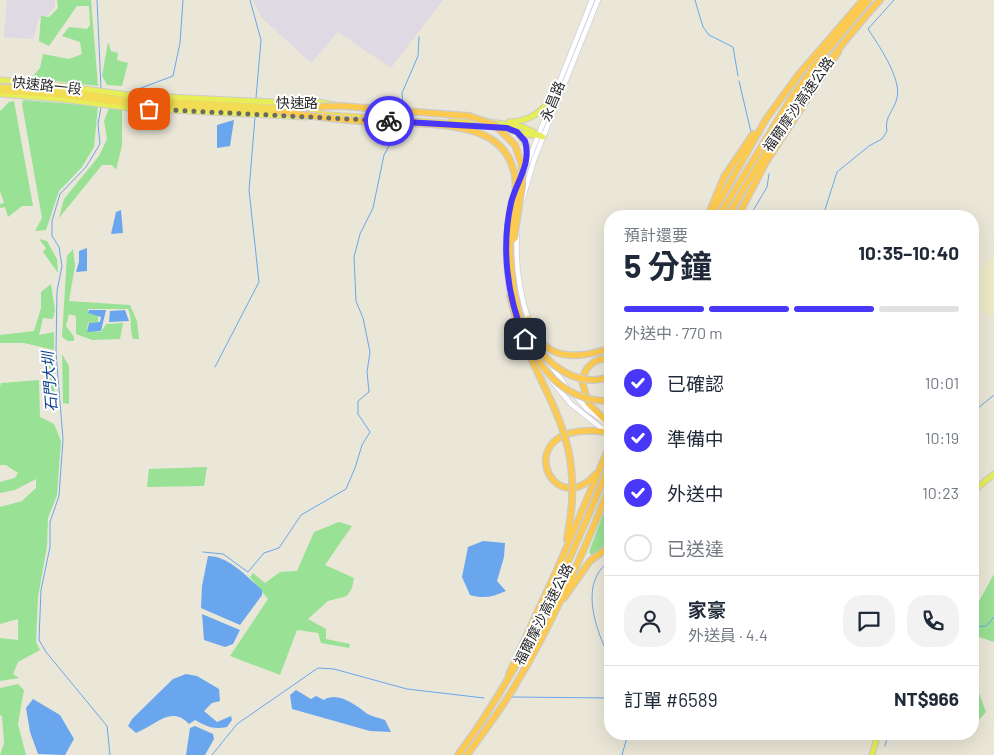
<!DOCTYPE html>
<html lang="zh-TW">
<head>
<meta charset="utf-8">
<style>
  :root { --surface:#fff; --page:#f2f2f3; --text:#1f2937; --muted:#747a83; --line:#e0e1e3; --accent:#4937f8 }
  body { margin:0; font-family:Barlow,"Noto Sans TC",sans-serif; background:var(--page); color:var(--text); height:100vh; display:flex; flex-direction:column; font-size:19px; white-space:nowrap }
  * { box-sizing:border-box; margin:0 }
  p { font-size:16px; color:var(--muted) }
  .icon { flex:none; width:28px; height:28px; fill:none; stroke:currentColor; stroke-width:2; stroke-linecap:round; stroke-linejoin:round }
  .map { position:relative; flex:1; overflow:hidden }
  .panel { position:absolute; left:604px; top:210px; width:375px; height:530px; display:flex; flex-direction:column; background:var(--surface); border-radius:20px; box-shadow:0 5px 20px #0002 }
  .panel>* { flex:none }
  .pin { position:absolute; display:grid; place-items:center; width:42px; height:42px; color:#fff; margin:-21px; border-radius:10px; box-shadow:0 2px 8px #0006 }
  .courier { position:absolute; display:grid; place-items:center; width:50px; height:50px; margin:-25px; border:4px solid #4937f8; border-radius:50%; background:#fff; color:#222; box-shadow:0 1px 6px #0007 }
  .headline em { font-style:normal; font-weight:700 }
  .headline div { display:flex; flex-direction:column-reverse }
  .headline { display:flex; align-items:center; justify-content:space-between; height:85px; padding:0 20px }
  h1 { font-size:32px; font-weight:700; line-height:38px }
  .bar { display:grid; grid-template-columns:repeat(4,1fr); gap:8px 5px; align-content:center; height:60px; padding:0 20px }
  .bar i { height:6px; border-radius:4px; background:var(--line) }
  .bar .active { background:var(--accent) }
  .bar p { grid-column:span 4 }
  .line { display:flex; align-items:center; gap:12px; padding:0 20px; border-top:1px solid var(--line) }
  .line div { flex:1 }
  .round { display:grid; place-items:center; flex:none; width:52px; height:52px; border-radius:20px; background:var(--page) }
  ol { padding:0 20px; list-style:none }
  li { display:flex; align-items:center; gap:15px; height:55px }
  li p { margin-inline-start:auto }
  li .icon { padding:5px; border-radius:50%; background:var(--accent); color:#fff; stroke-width:4 }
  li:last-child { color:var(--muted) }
  li i { width:28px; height:28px; border:2px solid var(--line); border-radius:50% }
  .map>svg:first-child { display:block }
  .industrial { fill:#ded9e2 }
  .education { fill:#eceac7 }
  .green { fill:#99e194 }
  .water { fill:#6aa6ed }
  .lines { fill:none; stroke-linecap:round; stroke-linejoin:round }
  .stream { stroke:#6aa6ed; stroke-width:1 }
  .secondary-casing { stroke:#cfcde0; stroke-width:6 }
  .primary-casing { stroke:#cbcbcb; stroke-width:7 }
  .trunk-casing { stroke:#cbcbcb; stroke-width:7 }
  .motorway-casing { stroke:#cbcbcb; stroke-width:8 }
  .secondary { stroke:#fff; stroke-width:4.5 }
  .primary { stroke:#e8ee58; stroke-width:5 }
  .trunk { stroke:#f2dc54; stroke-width:5 }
  .motorway { stroke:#fcca50; stroke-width:5.5 }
  .motorway-bridge-casing { stroke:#cbcbcb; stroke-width:8; stroke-linecap:butt }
  .motorway-bridge { stroke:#fcca50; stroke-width:5.5 }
  .done { stroke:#6b6a65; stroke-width:5; stroke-dasharray:0 9 }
  .route { stroke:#4937f8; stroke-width:6 }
  .labels { text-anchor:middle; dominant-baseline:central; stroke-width:4; stroke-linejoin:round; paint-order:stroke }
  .street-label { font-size:14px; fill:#272727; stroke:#fff }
  .water-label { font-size:15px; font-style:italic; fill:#0e4194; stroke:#fff }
</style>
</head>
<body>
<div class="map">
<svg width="994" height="755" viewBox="0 0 994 755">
  <rect width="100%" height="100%" fill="#eae7d8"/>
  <path class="industrial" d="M7,0H55V7L47,16L39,18L33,39L4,37Z
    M253,0H443L391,68L338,32L311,63L261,17Z"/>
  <path class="education" d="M994,256V318L973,306L972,278Z"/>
  <path class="green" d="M57,0H91L98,86L31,78L40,68L43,54L69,59L82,54L80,42L62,36L69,27L87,29L90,25L89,6H77L49,46L39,41L41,16L49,17L58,8Z
    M108,42L111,51L118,53L117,60L128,63L122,86L107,85L102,76Z
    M23,100L98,106L94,147L82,167L59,191L46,230L35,231L42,218L22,104Z
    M14,101L33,206H22L8,217L5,207L0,208V204L4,203L0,191V111L9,102Z
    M109,108H122V145L116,170L112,165H102L59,218L64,199L99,156L107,139L104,121Z
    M39,239L47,241L57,259L58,273L43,252L46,248Z
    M73,249L75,266L69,301L130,305L137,321L139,339H133C129,327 133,321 128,309H88V312L98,316V322L88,323L87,331L101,332L106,324L123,323L120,339L92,340L76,334V316L69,314L66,326L74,337V341H68L62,337L67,256Z
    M51,284L55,310L53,319L43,318L39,335L54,332V350L24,343H0V335L34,331L41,308V292Z
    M62,354L69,366V404L63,403Z
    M50,355L53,356L55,402L46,398Z
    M39,380L40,417L54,424L61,441L57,495L48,518L47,546L38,597L36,642L40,650L18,662L13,674L19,678L0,681V638L18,640V619L0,624V507L22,501L36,488V479L15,490L0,493V482L15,478L18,473L6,465H0V387L1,383Z
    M207,467L204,486L147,487L149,469Z
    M610,503V544L592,556L589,552L606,506Z
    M339,522L352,526L325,565L354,578L352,588L347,596L328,601L308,619L326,629V639L350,644L349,648L321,643L318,633L297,630L280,675L230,656L268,599L250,577L253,573L265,583L280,572L297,571L314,532Z
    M994,574V642L973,635V612Z
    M972,674L986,712L977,722L973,709Z
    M18,684L24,690L18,724L26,755H0L4,743L2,716L0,715V688Z"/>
  <path class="water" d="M234,120L230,146L217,148V125Z
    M121,210L123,233L111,234L116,212Z
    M87,248V271L76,272L79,262V251Z
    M89,310H106L101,331L87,332L89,323L100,322L101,317L88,313Z
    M125,310L129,321L109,322L110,311Z
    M483,541L505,543L504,557L497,581L506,591C493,597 483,599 470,595L462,577L468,547Z
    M208,556C229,556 247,577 262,590V595L240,625L201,608L202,586Z
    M202,614L240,630L233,644L225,647L204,640Z
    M186,674L197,676L219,689L220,701L212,703L204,711L217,722L231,716L232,720L227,727C213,730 206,726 195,720L189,724C171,705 156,725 136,733L128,726L132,719L173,679Z
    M296,690L311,699L316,696L324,700C337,691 356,705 366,713C370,716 380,718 385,720L391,732L370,731L292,709L290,695Z
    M33,699L60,715L74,739L65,755L38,754L30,732L26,708Z
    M195,726L213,734L214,739L205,755H186L190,728Z"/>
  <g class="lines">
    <path class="stream" d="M97,0L101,88
      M250,0L261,40L256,98
      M695,0L703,27L709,35L733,47L738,76
      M739,81L751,132
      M141,88L173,76L180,43L183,0
      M403,105L402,93L418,56L419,37
      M101,107L98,124L100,144L86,167L60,194L52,221V236L59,247L62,266L57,291L56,352L63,439L59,496L50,522V547L41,590L39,640L46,652L107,726L110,755
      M750,216L767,187L769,174
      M823,216L837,172L869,146L882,139L887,131C884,117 894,111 897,98C902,79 878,44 868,29L894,0
      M215,367L259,282L249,190L255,117
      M972,413L994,395
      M203,552L223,554L248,572L264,553L279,548L301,515L346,489L355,468L362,445L370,432L358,414V401L369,392L367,372L370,352L363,318L356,301L354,257L360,234L373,208L384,155L400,126
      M610,561C577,583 597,632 610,659
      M972,627L986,626L994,617
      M610,673C608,684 601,699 610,708
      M511,697L610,698
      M885,746L888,734
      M212,755L237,724L318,668L334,669L407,689L484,698
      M622,755L628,734"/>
    <g class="secondary-casing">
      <path id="secondary" d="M517,189L592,0
        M522,201L534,160L598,0
        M517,236C515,265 520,295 529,322
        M511,298C504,267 503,226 514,196
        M547,360L566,386
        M543,370L571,404L610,435
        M572,392L587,409L605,422"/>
    </g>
    <g class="primary-casing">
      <path id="primary" d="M0,80L48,84L129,95L274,102L311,101L335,105
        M0,94L61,99L130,108L306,117
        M490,122L523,127L543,137
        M509,122C533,121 543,111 556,91
        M494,126C508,128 526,137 538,135
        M517,132L527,146L526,164
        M972,492L994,474
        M872,755L878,734"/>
    </g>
    <g class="trunk-casing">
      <path id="trunk" d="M0,87L63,90L118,99L283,108
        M0,91L63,95L128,104L281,112
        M292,110L321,112
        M317,114L488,126
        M452,119L473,120"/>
    </g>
    <g class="motorway-casing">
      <path id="motorway" d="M710,211L724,177L753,134
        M711,216L766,119L799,74L863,0
        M719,216L790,100L816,64L869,0
        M728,216C772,139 820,66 880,0
        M738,216L766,162L838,52
        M510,296L521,337L546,390
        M528,319C532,325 535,333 540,340C556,362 588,356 610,348
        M610,358C595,358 585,366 582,381L588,403L610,425
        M596,474C550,525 507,419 605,432
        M567,539L571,513
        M564,598L590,561L610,546
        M509,674L556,572L610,445
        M458,755C524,666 568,566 610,464
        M467,755C483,733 499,712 513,689C552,625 582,556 610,486"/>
    </g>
    <use href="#secondary" class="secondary"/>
    <use href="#primary" class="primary"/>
    <use href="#trunk" class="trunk"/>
    <use href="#motorway" class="motorway"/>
    <g class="motorway-bridge-casing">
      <path id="motorway-bridge" d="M280,108L342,106L430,113L469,116L495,125L515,145L522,165V186L514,239
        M278,111C309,116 340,120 372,122C406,124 462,121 491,139C504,147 512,161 515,176C518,199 510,222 510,244C510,306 532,402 610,401
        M532,338C546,365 577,388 610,377
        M546,390C567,433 576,465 571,513"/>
    </g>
    <use href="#motorway-bridge" class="motorway-bridge"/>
  </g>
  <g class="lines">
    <path class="done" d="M149,109L389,121"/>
    <path class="route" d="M389,121L507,128L517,132L525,141C532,164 516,182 511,203C501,248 507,297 525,339"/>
  </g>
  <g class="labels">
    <g class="street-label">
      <text transform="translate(47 85) rotate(6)">快速路一段</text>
      <text transform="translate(552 101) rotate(-68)">永昌路</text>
      <text x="297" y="102">快速路</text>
      <text transform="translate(798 104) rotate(-55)">福爾摩沙高速公路</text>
      <text transform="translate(543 614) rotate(-63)">福爾摩沙高速公路</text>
    </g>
    <g class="water-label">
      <text transform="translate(49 382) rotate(-94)">石門大圳</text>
    </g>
  </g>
</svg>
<div class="pin" style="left:149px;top:109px;background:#ea580c"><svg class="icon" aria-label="bag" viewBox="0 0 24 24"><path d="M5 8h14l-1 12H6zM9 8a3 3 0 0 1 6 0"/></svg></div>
<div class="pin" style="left:525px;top:339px;background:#1f2937"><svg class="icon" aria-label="home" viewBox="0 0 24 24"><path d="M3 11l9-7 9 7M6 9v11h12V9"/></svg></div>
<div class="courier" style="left:389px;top:121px"><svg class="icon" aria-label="bike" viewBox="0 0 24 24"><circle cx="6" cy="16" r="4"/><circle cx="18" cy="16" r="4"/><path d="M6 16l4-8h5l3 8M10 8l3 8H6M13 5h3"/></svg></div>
<section class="panel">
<div class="headline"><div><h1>5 分鐘</h1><p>預計還要</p></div><em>10:35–10:40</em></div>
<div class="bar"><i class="active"></i><i class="active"></i><i class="active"></i><i></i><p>外送中 · 770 m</p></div>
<ol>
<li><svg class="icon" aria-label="check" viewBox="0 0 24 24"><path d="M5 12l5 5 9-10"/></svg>已確認<p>10:01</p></li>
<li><svg class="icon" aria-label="check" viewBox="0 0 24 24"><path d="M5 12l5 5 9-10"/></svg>準備中<p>10:19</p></li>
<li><svg class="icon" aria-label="check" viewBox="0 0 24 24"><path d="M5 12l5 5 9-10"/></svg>外送中<p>10:23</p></li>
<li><i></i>已送達</li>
</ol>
<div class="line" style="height:90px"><a class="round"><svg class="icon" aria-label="person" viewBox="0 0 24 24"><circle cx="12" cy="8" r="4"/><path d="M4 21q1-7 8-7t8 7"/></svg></a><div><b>家豪</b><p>外送員 · 4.4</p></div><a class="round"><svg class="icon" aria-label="chat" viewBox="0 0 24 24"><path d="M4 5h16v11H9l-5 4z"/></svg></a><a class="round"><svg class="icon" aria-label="phone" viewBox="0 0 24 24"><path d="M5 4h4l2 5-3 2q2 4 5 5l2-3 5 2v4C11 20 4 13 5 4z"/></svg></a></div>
<div class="line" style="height:65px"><div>訂單 #6589</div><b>NT$966</b></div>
</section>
</div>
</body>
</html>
